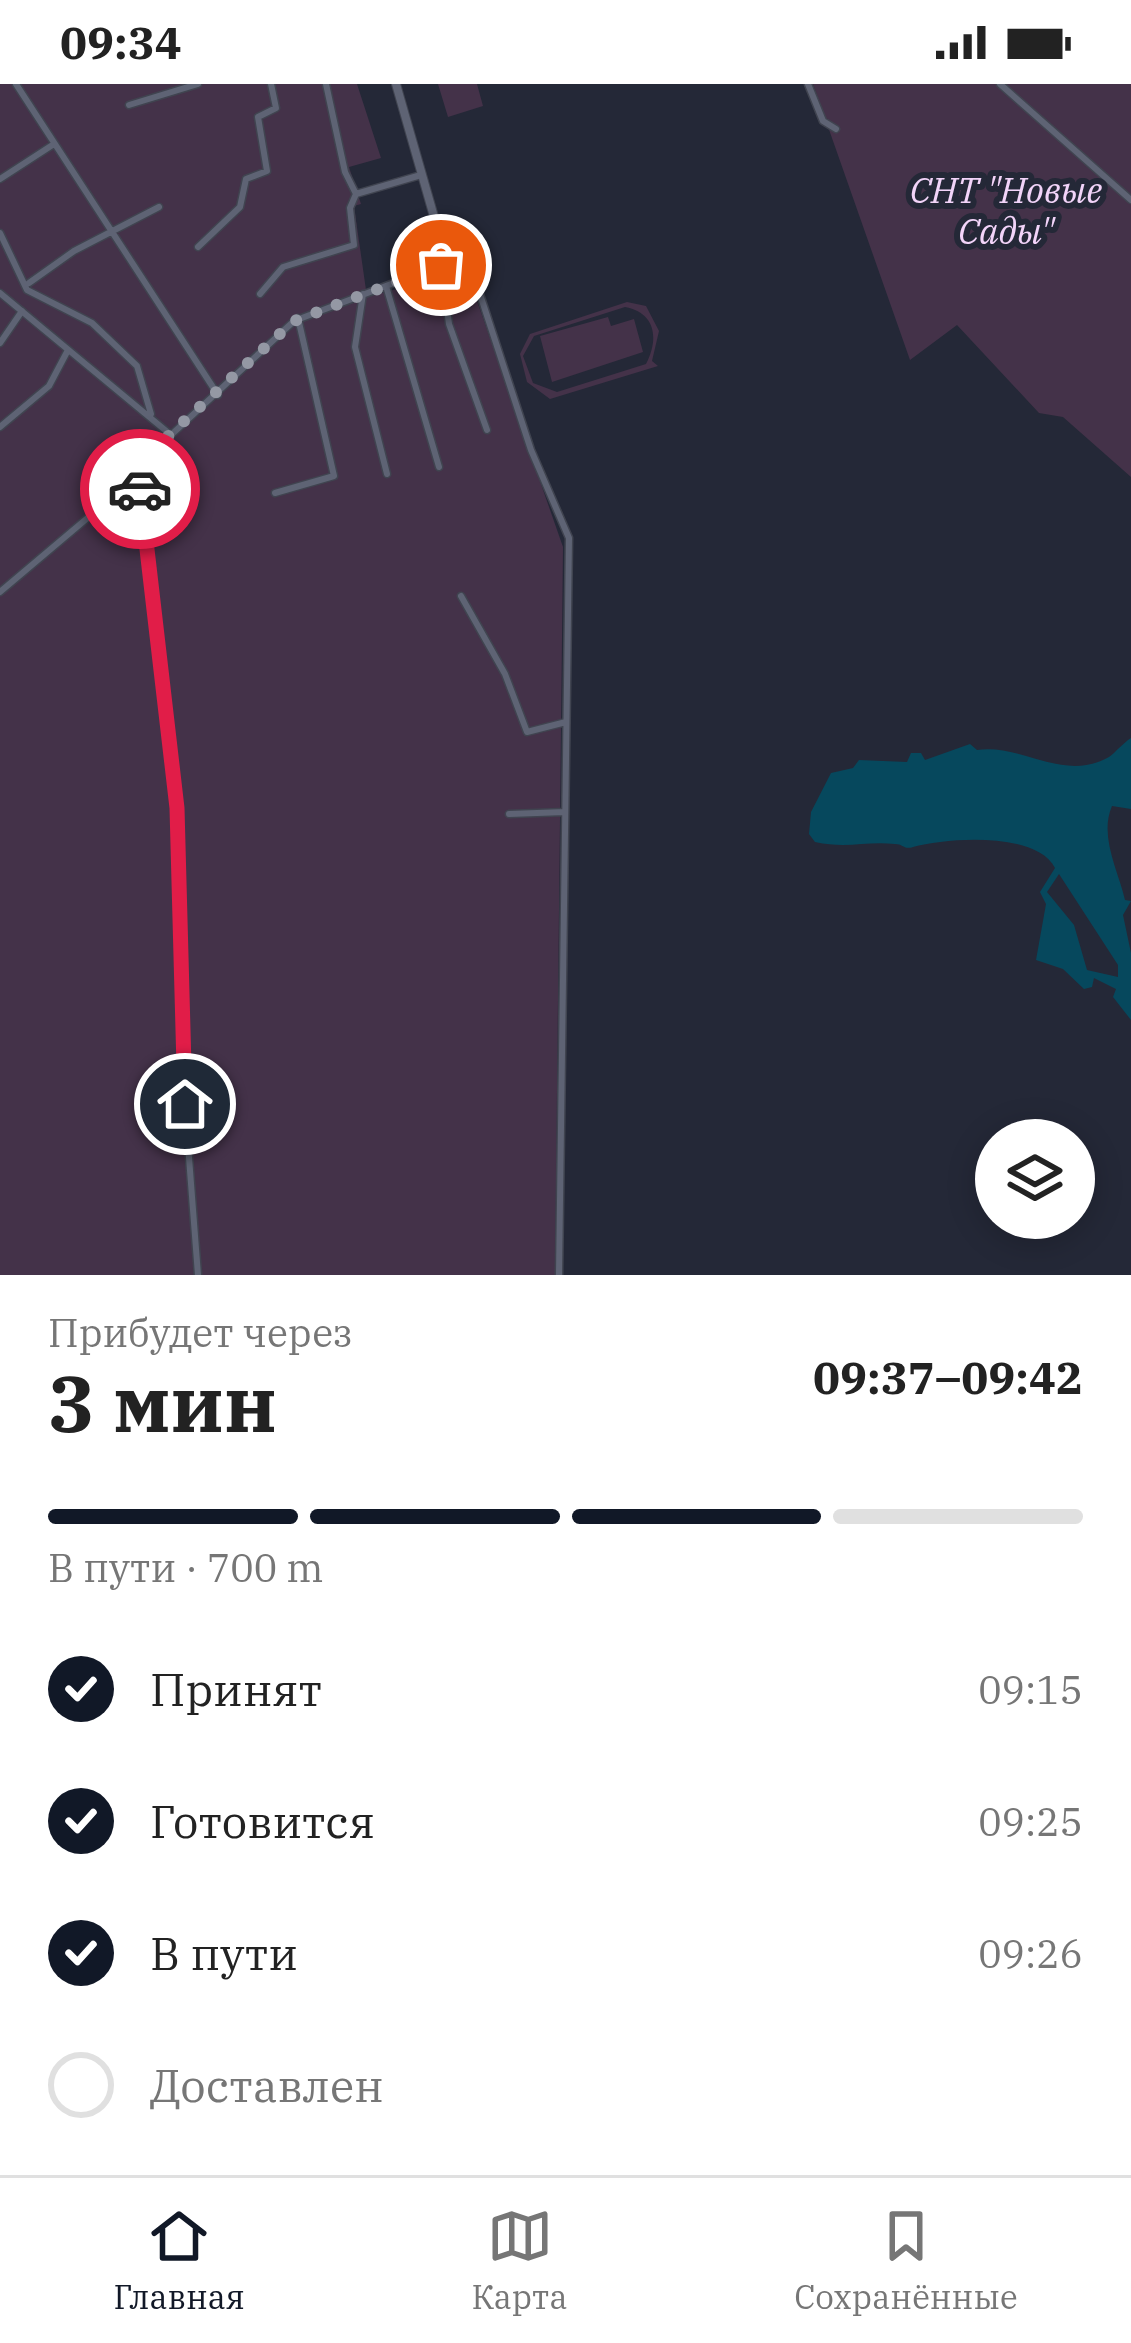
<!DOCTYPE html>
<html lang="ru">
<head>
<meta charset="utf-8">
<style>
  :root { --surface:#fff; --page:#f2f2f2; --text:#222; --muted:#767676; --line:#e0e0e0; --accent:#111827 }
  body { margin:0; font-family:"IBM Plex Serif",serif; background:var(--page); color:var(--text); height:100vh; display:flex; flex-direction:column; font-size:45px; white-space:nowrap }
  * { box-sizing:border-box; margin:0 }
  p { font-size:39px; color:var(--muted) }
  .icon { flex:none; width:66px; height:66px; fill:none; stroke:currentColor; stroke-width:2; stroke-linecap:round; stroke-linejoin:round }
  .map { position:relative; height:1191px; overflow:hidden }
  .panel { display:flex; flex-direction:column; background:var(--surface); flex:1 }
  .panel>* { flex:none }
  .buttons { position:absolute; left:975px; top:1035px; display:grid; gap:24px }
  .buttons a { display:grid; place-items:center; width:120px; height:120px; border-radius:50%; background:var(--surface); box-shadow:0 6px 30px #0003; font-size:60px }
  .pin { position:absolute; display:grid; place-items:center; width:102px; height:102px; color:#fff; margin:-51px; border:6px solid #fff; border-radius:50%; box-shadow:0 3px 12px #0007 }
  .courier { position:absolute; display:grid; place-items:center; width:120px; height:120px; margin:-60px; border:9px solid #e11d48; border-radius:50%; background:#fff; color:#222; box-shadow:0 3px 15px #0007 }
  .overview em { font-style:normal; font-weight:700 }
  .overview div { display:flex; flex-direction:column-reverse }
  .overview { display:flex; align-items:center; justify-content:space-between; height:204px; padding:0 48px }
  h1 { font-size:78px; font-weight:700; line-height:90px }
  .bar { display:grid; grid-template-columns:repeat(4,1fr); gap:18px 12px; align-content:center; height:144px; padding:0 48px }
  .bar i { height:15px; border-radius:9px; background:var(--line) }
  .bar .current { background:var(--accent) }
  .bar p { grid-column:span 4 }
  ol { padding:0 48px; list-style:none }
  li { display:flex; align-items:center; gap:36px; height:132px }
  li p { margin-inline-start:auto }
  li .icon { padding:12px; border-radius:50%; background:var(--accent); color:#fff; stroke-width:4 }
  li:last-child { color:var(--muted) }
  li i { width:66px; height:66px; border:6px solid var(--line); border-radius:50% }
  .status { display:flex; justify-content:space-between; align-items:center; height:84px; padding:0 60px; background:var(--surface); direction:ltr }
  .status svg { height:33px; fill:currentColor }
  .menu { display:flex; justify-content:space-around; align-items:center; height:168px; border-top:3px solid var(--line); background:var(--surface); font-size:33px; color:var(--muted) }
  .menu a { display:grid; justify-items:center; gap:6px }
  .menu .current { color:var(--accent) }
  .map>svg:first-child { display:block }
  .green { fill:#443249; fill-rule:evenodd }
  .water { fill:#06485d; fill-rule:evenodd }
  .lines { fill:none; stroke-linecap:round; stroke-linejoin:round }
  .minor-casing { stroke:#404450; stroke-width:9 }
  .tertiary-casing { stroke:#404450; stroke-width:10 }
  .minor { stroke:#5e6374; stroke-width:6 }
  .tertiary { stroke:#5e6374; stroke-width:8 }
  .done { stroke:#9498a4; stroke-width:12; stroke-dasharray:0 21.6 }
  .route { stroke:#e11d48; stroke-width:15 }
  .labels { text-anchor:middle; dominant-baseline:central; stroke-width:12; stroke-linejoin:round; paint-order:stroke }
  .park-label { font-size:36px; font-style:italic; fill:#f2d4f9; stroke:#242837 }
</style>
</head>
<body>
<div class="status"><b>09:34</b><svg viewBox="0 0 49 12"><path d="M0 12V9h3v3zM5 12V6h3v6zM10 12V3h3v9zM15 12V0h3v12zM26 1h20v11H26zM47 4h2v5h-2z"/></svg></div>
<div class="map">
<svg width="1131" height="1191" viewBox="0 0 1131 1191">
  <rect width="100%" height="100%" fill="#242837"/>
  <path class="green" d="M0,0H357L381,74L349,83L361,120L354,122L367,213L463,187L469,194L563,463L555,1191H0Z
    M438,0H477L483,22L448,33Z
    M813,0H1131V393L1063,333L1039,329L957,241L910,276Z
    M627,218L646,222L659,247L652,277L658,282L550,315L527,298L520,270L530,250ZM625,223C656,229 659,255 646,280L557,308L533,299L523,272L534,252Z
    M608,233L611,242L634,235L643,268L552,298L540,252Z"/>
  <path class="water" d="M1131,654V725L1112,722C1099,752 1118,786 1125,816L1131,817L1123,831L1131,869V936L1113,913L1116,905L1094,894L1092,903L1084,905L1063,885L1036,876L1046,820L1040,808L1055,784C1037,748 949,753 913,763C903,766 904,760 895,760C865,757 847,765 815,758L809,750L811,728L831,689L853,684L859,676L907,678L911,669H921L925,676L970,660L977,666C1021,659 1063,699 1109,673C1116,668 1123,659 1131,654ZM1059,790L1118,881V893L1087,886L1074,841L1047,808Z"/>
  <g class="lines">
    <g class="minor-casing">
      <path id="minor" d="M16,0L218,311
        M326,0L345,88L356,110
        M808,0L823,37L836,45
        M1000,0L1131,116
        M129,21L198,0
        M0,95L54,60
        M0,149L27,206L92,239L137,282L151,330
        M198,163L240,123L246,95L267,87L258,33L276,24L271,0
        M445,171L474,192L531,366L569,454L559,1191
        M29,199L74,167L159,123
        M386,202L439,383
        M0,209L171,351
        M260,210L283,183L354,161L350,124L356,110L421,91
        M363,210L355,263L387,390
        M0,259L22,227
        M0,343L49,302L68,266
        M136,393L177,728L183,995L198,1191
        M275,409L334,392L298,234
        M0,508L136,393L171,351L294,237L441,181L449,240L487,346
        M461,512L505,590L527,648L566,638
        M509,730L565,728"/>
    </g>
    <g class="tertiary-casing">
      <path id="tertiary" d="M396,0L445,171L441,181"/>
    </g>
    <use href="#minor" class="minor"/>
    <use href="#tertiary" class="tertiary"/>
  </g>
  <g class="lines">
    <path class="done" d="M140,405L136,393L170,350L294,237L441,181"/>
    <path class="route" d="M140,405L177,724L185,1020"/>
  </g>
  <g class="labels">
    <g class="park-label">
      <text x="1006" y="105">СНТ "Новые<tspan x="1006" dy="41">Сады"</tspan></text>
    </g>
  </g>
</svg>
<div class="buttons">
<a><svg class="icon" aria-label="layers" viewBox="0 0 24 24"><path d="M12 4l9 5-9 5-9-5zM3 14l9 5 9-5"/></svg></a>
</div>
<div class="pin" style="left:441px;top:181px;background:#ea580c"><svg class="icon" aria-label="bag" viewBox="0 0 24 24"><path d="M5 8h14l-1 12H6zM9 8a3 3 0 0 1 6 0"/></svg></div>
<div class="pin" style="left:185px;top:1020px;background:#1f2937"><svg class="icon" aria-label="home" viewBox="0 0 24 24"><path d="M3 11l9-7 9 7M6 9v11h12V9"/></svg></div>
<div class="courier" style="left:140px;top:405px"><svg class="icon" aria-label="car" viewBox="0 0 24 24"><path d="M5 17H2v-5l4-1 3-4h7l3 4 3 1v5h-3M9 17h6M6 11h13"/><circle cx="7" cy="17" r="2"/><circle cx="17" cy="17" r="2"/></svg></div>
</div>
<section class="panel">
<div class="overview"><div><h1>3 мин</h1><p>Прибудет через</p></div><em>09:37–09:42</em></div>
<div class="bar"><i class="current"></i><i class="current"></i><i class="current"></i><i></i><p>В пути · 700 m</p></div>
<ol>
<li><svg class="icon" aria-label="check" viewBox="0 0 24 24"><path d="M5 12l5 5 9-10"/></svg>Принят<p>09:15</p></li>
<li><svg class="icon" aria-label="check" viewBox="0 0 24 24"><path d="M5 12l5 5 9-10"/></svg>Готовится<p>09:25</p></li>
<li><svg class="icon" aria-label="check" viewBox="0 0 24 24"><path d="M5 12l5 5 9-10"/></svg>В пути<p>09:26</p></li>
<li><i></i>Доставлен</li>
</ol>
</section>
<nav class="menu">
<a class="current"><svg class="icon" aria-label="home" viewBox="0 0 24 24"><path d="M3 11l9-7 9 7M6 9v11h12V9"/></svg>Главная</a>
<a><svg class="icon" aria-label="map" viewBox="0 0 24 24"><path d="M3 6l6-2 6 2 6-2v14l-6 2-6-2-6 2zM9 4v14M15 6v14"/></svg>Карта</a>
<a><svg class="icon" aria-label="saved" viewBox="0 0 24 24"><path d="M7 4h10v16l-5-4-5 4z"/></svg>Сохранённые</a>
</nav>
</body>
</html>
